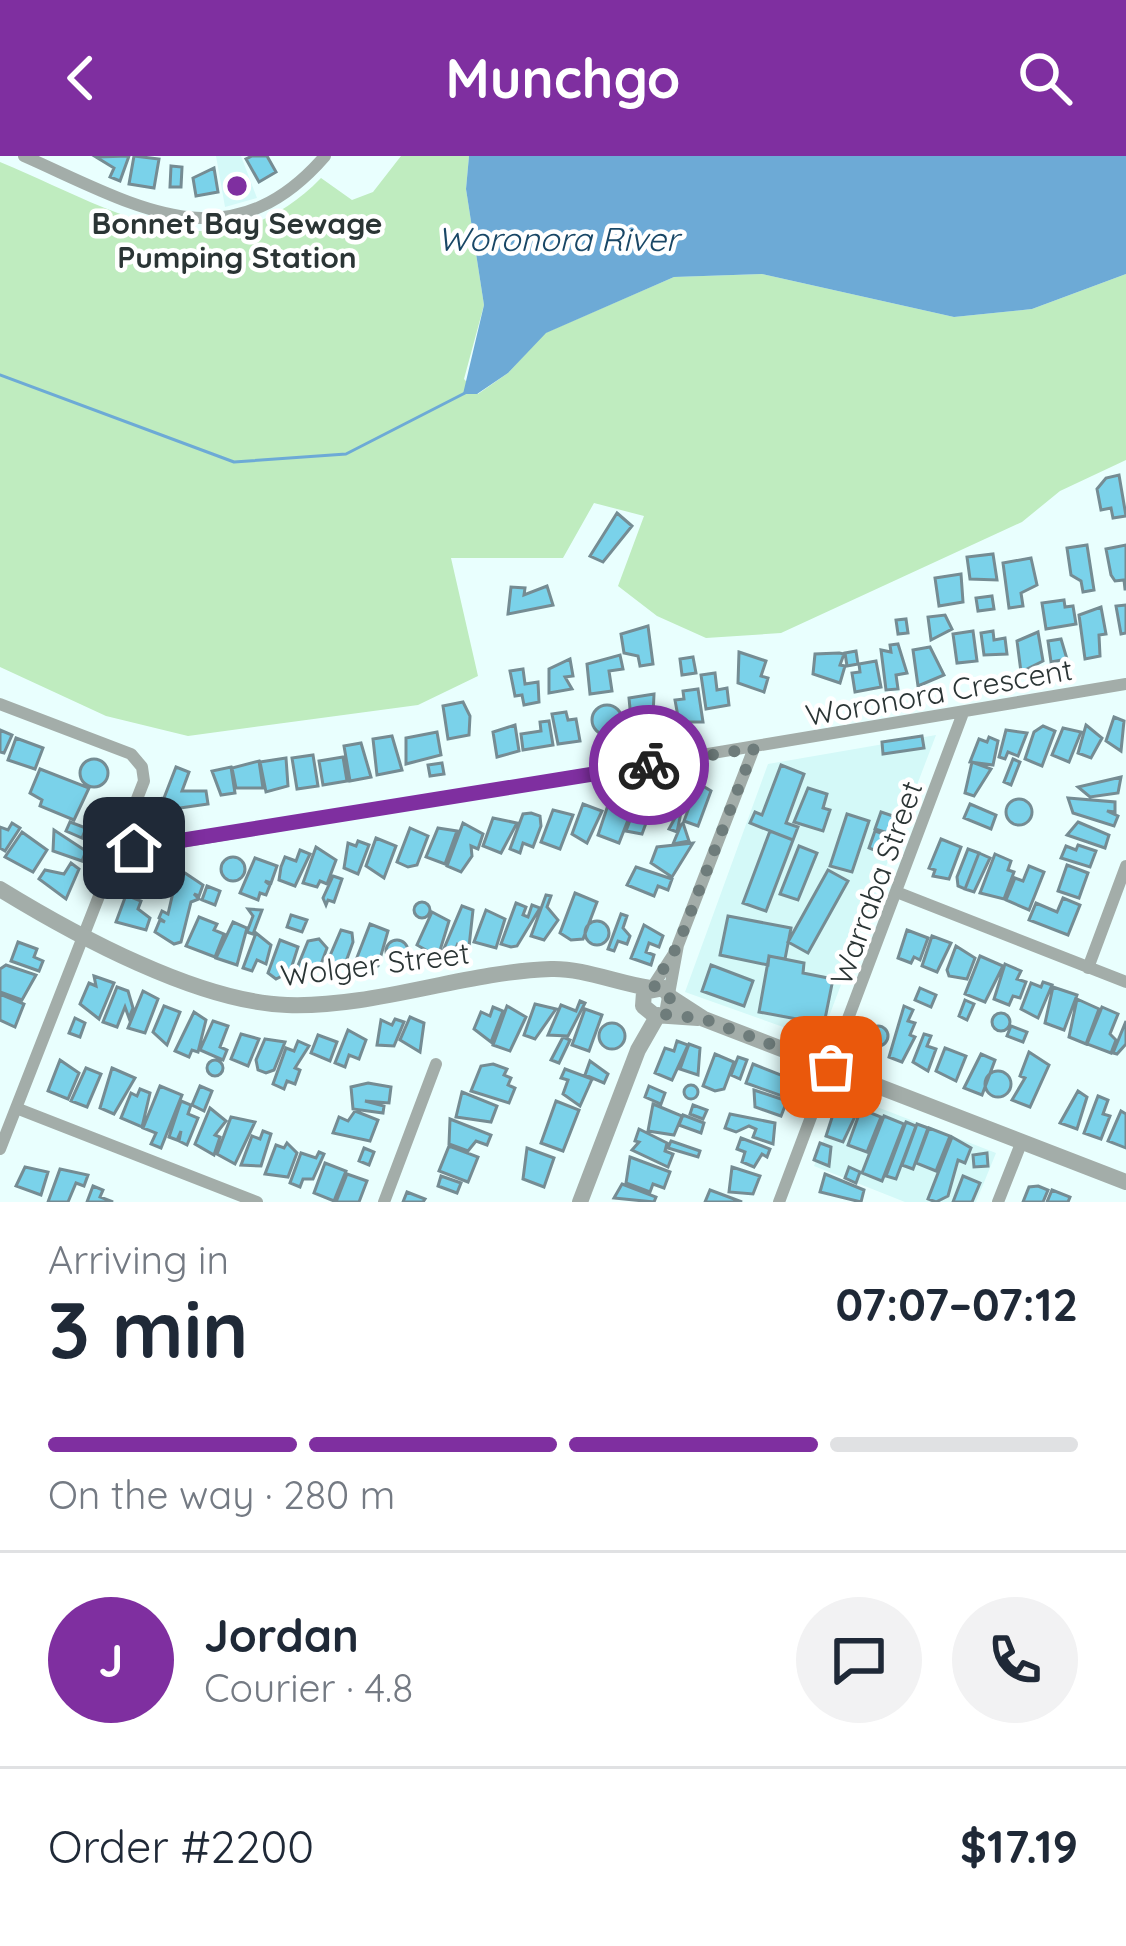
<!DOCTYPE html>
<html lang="en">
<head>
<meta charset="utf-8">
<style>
  :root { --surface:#fff; --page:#f2f2f3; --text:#1f2937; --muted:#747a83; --line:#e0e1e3; --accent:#7f2fa0 }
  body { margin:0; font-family:Quicksand,sans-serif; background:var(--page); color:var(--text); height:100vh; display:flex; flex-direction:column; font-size:45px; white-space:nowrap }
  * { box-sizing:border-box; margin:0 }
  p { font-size:39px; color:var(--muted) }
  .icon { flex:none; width:66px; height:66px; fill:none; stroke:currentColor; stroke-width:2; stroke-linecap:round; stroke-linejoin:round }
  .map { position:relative; height:1046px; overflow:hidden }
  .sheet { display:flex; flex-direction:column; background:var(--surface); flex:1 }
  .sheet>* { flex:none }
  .pin { position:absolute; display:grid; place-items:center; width:102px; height:102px; color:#fff; margin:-51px; border-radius:24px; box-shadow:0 6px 18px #0006 }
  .courier { position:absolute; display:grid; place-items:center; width:120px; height:120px; margin:-60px; border:9px solid #7f2fa0; border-radius:50%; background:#fff; color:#222; box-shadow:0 3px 15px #0007 }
  .overview em { font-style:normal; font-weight:800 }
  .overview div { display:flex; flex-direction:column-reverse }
  .overview { display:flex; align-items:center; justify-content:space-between; height:204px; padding:0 48px }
  h1 { font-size:78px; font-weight:800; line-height:90px }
  .bar { display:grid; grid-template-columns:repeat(4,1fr); gap:18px 12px; align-content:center; height:144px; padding:0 48px }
  .bar i { height:15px; border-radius:9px; background:var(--line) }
  .bar .on { background:var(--accent) }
  .bar p { grid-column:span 4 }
  .line { display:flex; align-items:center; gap:30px; padding:0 48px; border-top:3px solid var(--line) }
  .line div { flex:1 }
  .round { display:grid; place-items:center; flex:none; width:126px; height:126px; border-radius:63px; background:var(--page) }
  header { display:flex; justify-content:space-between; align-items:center; height:156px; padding:0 48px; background:var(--accent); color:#fff; font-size:54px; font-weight:800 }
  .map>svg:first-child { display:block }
  .built { fill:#d4f9f8 }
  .green { fill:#bfecbf }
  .water { fill:#6daad6 }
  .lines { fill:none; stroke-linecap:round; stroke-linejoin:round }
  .stream { stroke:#6daad6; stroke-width:3 }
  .building { fill:#7ad2ea; stroke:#758c93; stroke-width:3 }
  .minor { stroke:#a3ada9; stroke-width:12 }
  .tertiary { stroke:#a3ada9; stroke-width:16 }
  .done { stroke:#6e7c7b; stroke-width:12; stroke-dasharray:0 21.6 }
  .route { stroke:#7f2fa0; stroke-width:15 }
  .poi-dot { fill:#7f2fa0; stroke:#fff; stroke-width:4.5 }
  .labels { text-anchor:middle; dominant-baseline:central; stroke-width:9; stroke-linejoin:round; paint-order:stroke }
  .poi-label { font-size:30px; font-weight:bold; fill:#2b3535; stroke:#fff }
  .street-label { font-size:30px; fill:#2b3535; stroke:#fff }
  .water-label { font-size:33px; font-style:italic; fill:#194766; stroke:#fff }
</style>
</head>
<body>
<header><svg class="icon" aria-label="back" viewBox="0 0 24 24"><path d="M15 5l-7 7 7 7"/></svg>Munchgo<svg class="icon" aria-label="search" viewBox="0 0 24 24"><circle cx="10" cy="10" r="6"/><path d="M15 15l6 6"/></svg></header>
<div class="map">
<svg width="1126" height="1046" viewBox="0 0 1126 1046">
  <rect width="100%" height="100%" fill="#e9fffe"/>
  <path class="built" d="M216,0H241L257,42L225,51Z
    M936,579L820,884L685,836L768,608Z
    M841,937L996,997L976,1046H905L814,1010Z"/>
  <path class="green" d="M401,0H469L466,33L484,149L464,223L478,238L508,217L545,177L674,121L762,118L954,161L1032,153L1126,118V304L1060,335L1022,366L781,477L706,482L657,460L618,430L644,360L594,347L563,402H451L478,520L418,549L188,580L106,560L0,511V6C111,52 219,127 321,22L352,44L373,36Z"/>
  <path class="water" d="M469,0H1126V118L1032,153L954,161L762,118L674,121L546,177L508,217L477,238H463L484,149L466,33Z"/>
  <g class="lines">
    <path class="stream" d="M0,219L234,306L346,298L465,237"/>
  </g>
  <path class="building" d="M129,0L120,25L110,21L114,12L96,1Z
    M134,0L159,3L154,32L129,28Z
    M252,0H267L276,16L259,26L246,3Z
    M171,10L182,11L181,31H170Z
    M214,12L218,36L196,40L193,22Z
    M1119,319L1126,360L1113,362L1111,352L1101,354L1097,333L1106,322Z
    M617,357L632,370L603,406L590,400Z
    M1087,389L1094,434L1083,436L1081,425L1071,419L1067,392Z
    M1126,389V433H1125L1124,424L1115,425L1111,419L1106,393Z
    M993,398L997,424L970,423L967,401Z
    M1031,402L1037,429L1021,437L1023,450L1009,452L1003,407Z
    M961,418L963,446L939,450L935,422Z
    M547,430L553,449L508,458L511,431L525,432L524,439Z
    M992,440L994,453L978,455L976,442Z
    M1064,444L1065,451L1073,450L1076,468L1046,473L1042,447Z
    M1126,449V477L1121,478L1116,450Z
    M1101,451L1106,478L1099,479L1100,500L1085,503L1079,459Z
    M945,459L952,473L931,484L928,461Z
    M906,463L908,477L898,478L896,464Z
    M648,470L653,508L640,510L638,500L624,497L621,478Z
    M973,475L977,505L957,507L953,478Z
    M993,475L994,484L1005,482L1007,498L984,499L981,477Z
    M1038,476L1043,505L1021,516L1017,485Z
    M1061,483L1067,503L1051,506L1048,485Z
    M898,488L907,517L896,519L898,533L886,534L881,494L891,496L890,489Z
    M930,491L944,519L918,530L913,494Z
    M856,495L858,508L847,510L845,497Z
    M739,496L766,505L761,520L768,522L764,536L738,527Z
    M839,497L844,498L840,509L845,510L840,527L813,518L815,498Z
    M620,499L623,513L609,515L612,535L590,538L587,508Z
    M693,501L696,517L682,519L680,503Z
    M570,503L573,520L565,521L572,533L549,537V513Z
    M876,505L881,531L855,536L852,517L860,516L859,508Z
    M523,513L525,528L538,526L539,546L524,549L522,539L515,540L510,515Z
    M715,517L717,534L727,532L729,549L706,553L701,519Z
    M698,533L703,566H679L675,544L684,543L683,535Z
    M654,538L653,560L663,558L665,572L632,574L629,542Z
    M463,546L470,560L469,579L448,583L443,550Z
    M592 564a15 15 0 1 1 30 0a15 15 0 1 1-30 0Z
    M566,556L568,564L576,563L580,585L558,588L552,558Z
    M1114,561L1124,565L1121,595L1106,585Z
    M549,565L553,589L523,594L521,578L541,575L540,566Z
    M515,569L519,595L497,601L493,576Z
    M1086,569L1102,582L1091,602L1078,597Z
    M1043,570L1055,575L1042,610L1025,603L1034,576Z
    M1063,572L1081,576L1069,606L1052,599Z
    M0,574L12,579L4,597L0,596Z
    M1006,574L1027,577L1018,600L1008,596L1005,603L999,601Z
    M437,576L441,599L406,608V582Z
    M392,580L402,614L377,619L373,583Z
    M922,580L924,592L883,598L882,586Z
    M989,581L998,585L993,609L970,606L979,583L987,586Z
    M16,582L43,592L35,613L8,604Z
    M361,587L371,621L350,625L344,590Z
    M313,599L318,630L297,633L292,602Z
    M343,601L347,625L323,629L319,605Z
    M286,602L288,630L266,636L260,606Z
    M1013,603L1020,606L1011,629L1004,626Z
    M80 617a14 14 0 1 1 28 0a14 14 0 1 1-28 0Z
    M259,605L263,632H236L232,612Z
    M972,606L991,613L974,640L965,637Z
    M442,607L444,618L430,620L428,609Z
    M781,609L804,618L786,667L798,671L793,684L750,667L755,656L762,659Z
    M176,611L189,616L182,635H206L208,648L159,655L157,643L164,642Z
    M231,611L235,637L221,639L212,615Z
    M40,613L89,632L74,664L40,650L42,644L30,637Z
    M1121,621L1118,637L1090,641L1078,631Z
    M698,627L711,635L698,670L684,665Z
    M669,631L684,642L677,676L669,673L676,660L660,654Z
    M808,632L827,638L823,652L830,654L823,675L794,666Z
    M655,637L664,641L656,662L649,659L642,678L626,675L639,640L652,644Z
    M622,641L635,646L619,687L598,679L610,643L620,647Z
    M1068,642L1115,646V656L1107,655L1118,660L1114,670L1073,657Z
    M1006 656a13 13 0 1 1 26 0a13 13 0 1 1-26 0Z
    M583,648L602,655L587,687L572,678Z
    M970,648L996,659L991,673L964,662Z
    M553,654L573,659L560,693L541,686Z
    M881,656L896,661L891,678L875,673Z
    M531,657L540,660L541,670L533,691L523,687L520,697L510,693L523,658Z
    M847,658L869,665L852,716L830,710Z
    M493,662L517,667L501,697L483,690Z
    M70,666L86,672L82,682L66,675Z
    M1078,666L1109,679L1105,692L1067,679Z
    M12,667L20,672L5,695L0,692V671L8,674Z
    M463,667L483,678L478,693L471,690L472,700L461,716L447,710Z
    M683,667L689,685L673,688L681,669Z
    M410,672L428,680L417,709L408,711L397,706Z
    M438,672L457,675L445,708L426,701Z
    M54,674L86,695L82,705L53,695Z
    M770,675L793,684L766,755L743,747Z
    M875,675L890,680L884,698L869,692Z
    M22,676L47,694L33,716L5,701Z
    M376,682L396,690L384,722L366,710Z
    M941,683L961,691L949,723L933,720L935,714L929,712Z
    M358,685L369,689L358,718L344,712L348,687L356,690Z
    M693,687L672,721L651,707L657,691Z
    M1078,689L1096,695L1090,711L1061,702L1066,690L1076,694Z
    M799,690L817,697L798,744L780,738Z
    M316,691L336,704L327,728L320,725L317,731L303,727Z
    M968,693L979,697L965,733L958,730L957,721Z
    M300,694L310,698L295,730L279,724L281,711L285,701L296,705Z
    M979,697L990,702L974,736L965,733Z
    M995,698L1011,705L1008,714L1014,716L1004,743L980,737Z
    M221 713a12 12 0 1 1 24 0a12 12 0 1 1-24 0Z
    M255,702L277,710L271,727L265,725L270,729L266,739L260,737L258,744L240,737Z
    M71,707L79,713L66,743L39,723L45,714L64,718Z
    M1067,709L1088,717L1079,742L1058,735Z
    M1029,710L1044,716L1029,754L1006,744L1015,722L1023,725Z
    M636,711L672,723L668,734L658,730L654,740L627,729Z
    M828,714L848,725L808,797L788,786Z
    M148,715L169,720L161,741L140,736Z
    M185,717L203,729L199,740L194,738L199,743L191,746L181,786L174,788L155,776L160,764L165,766L159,762L162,755L168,758L177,719Z
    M333,720L342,723L334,746L328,744L326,749L323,742Z
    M125 732a7 7 0 1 1 14 0a7 7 0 1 1-14 0Z
    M207,730L220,735L215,749L202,744Z
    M575,737L597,746L583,783L571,784L560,777Z
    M126,739L141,745L138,753L150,762L146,774L116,766Z
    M546,739L551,740L547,751L558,764L544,784L531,780Z
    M1063,742L1080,749L1068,779L1029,764L1036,747L1057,756Z
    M414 754a8 8 0 1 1 16 0a8 8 0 1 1-16 0Z
    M516,747L526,751L523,759L528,761L532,749L540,752L517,790L511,791L501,788Z
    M462,750L473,754L469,791L466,800L457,796L458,787L453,799L443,795Z
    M248,753L262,754L253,778L247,776L253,760Z
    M486,754L505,763L496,792L474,786Z
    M432,756L449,765L438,801L417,789Z
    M621,758L627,760L623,772L630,780L627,788L618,785L614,795L608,793Z
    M291,759L307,764L302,776L287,771Z
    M728,760L791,772L785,803L769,800L768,809L720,799Z
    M199,761L217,768L214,774L224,778L215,801L186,790Z
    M585 777a12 12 0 1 1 24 0a12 12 0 1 1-24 0Z
    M233,766L247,772L237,809L216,802Z
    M370,768L388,775L378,810L371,813L356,804Z
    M644,769L663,780L659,791L649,787L646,796L654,799L651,809L631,802Z
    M341,774L352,777L353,786L344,811L335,812L326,809Z
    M907,774L928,782L920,804L914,801L911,807L898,802Z
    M256,777L271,789L266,808L257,804L252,815L243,812Z
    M932,780L951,787L937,816L922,810Z
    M319,783L327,792L320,811L313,809L310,817L297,812L308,785Z
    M280,784L298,791L290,816L276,823L268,817Z
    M386 795a11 11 0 1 1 22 0a11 11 0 1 1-22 0Z
    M18,786L37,793L34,801L43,805L39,815L11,805Z
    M956,790L975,802L967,823L949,820L947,814Z
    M769,800L804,807L803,817L833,823L824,868L759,856Z
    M980,800L1003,810L985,846L965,838Z
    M1005,808L1021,815L1017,823L1026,826L1020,842L1013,840L1009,849L994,843Z
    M6,809L36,819L22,844L0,836V813Z
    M711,809L753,825L744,850L702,835Z
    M94,820L114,827L99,863L80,848L89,827L96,830Z
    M1043,826L1052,829L1038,862L1021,853L1031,827L1041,831Z
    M117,831L128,835L133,852L129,862L125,851L117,871L103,866Z
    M1053,831L1077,839L1064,874L1045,867Z
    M920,832L936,839L931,851L915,844Z
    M143,835L158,843L145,877L128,872Z
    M0,838L24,848L15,871L0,864Z
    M1077,843L1099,853L1086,888L1069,881Z
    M965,844L974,848L967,864L959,860Z
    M580,845L585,847L568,880L548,879L561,849L576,855Z
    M535,848L556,853L535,883L524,879Z
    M164,850L180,856L167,889L153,876Z
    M507,850L526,861L510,895L493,889Z
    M904,850L913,854L908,865L915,867L910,879L915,881L902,906L889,901Z
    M493,851L503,855L491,886L474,873L481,856L490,860Z
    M1102,851L1118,858L1110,878L1116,884L1111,897L1087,888Z
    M585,853L602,859L589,895L572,889Z
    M194,856L206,864L198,896L192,894L189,901L175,895Z
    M992 866a9 9 0 1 1 18 0a9 9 0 1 1-18 0Z
    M410,861L424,867L420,896L400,884Z
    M75,862L85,867L80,881L69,877Z
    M395,863L404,866L394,890L377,889L381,864L392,869Z
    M213,865L228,870L220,891L227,894L223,904L200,894Z
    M1126,865V888L1117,898L1113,897Z
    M599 880a13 13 0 1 1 26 0a13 13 0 1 1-26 0Z
    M868 880a10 10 0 1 1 20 0a10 10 0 1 1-20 0Z
    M1011,870L1027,876L1023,886L1007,880Z
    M348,874L366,884L359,903L349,899L345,911L335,907Z
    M241,878L259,883L248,910L231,903Z
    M924,878L931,880L927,890L936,893L928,915L913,906Z
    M318,879L337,886L330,905L311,897Z
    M563,881L570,884L559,907L551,904Z
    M265,883L285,886L274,914L266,917L258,914L256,904Z
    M298,885L309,890L295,912L300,914L295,928L287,925L284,933L273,928L286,892L294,895Z
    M677,885L688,889L672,924L655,917L665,892L674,895Z
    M689,888L700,892L698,919L680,913Z
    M945,892L966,900L956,925L936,915Z
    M1029,896L1049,909L1030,951L1012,944L1025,922L1020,920Z
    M715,898L734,906L724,933L715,935L703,930Z
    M981,898L995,904L982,939L964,932Z
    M738,901L747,904L740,923L731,919Z
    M207 912a8 8 0 1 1 16 0a8 8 0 1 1-16 0Z
    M60,904L79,917L68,943L48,935Z
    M590,905L608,918L604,927L585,919Z
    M493,908L507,913L504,919L511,922L508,929L515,932L509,947L471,935L481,910Z
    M753,908L791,923L782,940L746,927Z
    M86,912L101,918L87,951L71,945Z
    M112,912L135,922L114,958L100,952Z
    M565,913L592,923L580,950L563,938L568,924L561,922Z
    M985 928a13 13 0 1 1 26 0a13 13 0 1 1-26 0Z
    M368,927L391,931L389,947L365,945L384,950L383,957L353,953L351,931Z
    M684 936a7 7 0 1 1 14 0a7 7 0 1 1-14 0Z
    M160,930L182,939L161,992L151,988L156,977L143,972Z
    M200,930L212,935L204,955L192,949Z
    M649,930L665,937L661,948L645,941Z
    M140,933L150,937L142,971L121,962L131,937L137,940Z
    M754,934L787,945L781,960L755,951Z
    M1078,935L1087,941L1077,973L1060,967Z
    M462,936L497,950L491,966L456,961Z
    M1098,940L1108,944L1103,958L1110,960L1101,983L1084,977Z
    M838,943L859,952L843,986L826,980Z
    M181,945L191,949L188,958L198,962L187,989L179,985L181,975L177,984L169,981Z
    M556,945L579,954L563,995L541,987Z
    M653,948L682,960L674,979L648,975Z
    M693,949L707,954L703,963L690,958Z
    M210,952L226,965L215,979L220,981L214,999L195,988Z
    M861,953L881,961L867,996L848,989Z
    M355,955L378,964L370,985L333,977L339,961L348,965Z
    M1121,955L1126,958V992L1108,985Z
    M730,958L775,967L773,988L753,981L756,973L749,970L736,976L725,972Z
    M683,959L704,967L701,977L679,969Z
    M884,960L904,968L882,1025L862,1017Z
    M231,961L255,966L235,1008L217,998Z
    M450,963L491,979L487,989L476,985L468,995L449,988Z
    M906,966L916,970L896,1023L886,1020Z
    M917,968L928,972L913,1013L902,1009Z
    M929,972L950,980L936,1015L916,1007Z
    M639,973L667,987L665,995L673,998L668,1011L632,994L639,986L635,985Z
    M263,975L271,978L261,1010L241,1009L252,980L260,983Z
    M952,981L971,992L965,1007L958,1004L948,1040L936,1046L928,1043Z
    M741,982L770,993L767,1001L762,998L754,1011L742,1006L745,996L737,993Z
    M671,985L700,995L698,1001L668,992Z
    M287,987L297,997L288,1021L265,1018L276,989L284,992Z
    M820,987L831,991L829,1010L814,1004Z
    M449,990L478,1001L468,1026L439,1015Z
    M364,992L374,996L369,1009L359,1005Z
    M527,992L554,1002L544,1031L523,1023Z
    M319,996L324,998L313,1023H303L300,1031L290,1027L301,997L316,1002Z
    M987,997L988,1010L974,1011L973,999Z
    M630,1001L670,1016L664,1032L653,1028L650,1036L626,1027Z
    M325,1007L346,1015L334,1045L314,1037Z
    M25,1011L48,1016L41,1039L16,1030Z
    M732,1011L760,1020L753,1038L729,1036Z
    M849,1011L860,1016L856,1027L845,1022Z
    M60,1013L88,1019L84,1030L76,1027L68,1046H48Z
    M347,1018L367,1025L359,1046H336Z
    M825,1018L864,1034L861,1046L820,1036Z
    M441,1020L461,1027L457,1037L438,1030Z
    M963,1020L980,1027L972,1046H953Z
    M622,1028L656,1041L654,1046L614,1042Z
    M93,1030L103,1034L100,1041L113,1046H87Z
    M1038,1030L1048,1034L1043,1046H1023L1029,1031Z
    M710,1034L742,1046H705Z
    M1052,1034L1070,1041L1068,1046H1047Z
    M407,1036L425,1043L423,1046H403Z"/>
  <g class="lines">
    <path class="minor" d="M24,0C135,49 229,111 325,0
      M0,548L131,598L142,611L144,625L0,993
      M121,690L145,692L1126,528
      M899,737L1126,826
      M1088,812L1126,710
      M653,830L675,796
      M669,838L678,789L754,592
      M16,952L257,1046
      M384,1046L436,908
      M779,1046L963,557
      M998,1046L1022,985"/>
    <path class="tertiary" d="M0,733C75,779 198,846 287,849C375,852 463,816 551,813C583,812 617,827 650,832
      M670,841L704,863L1126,1026
      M668,852L670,841L664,832L644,836L643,850L654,859L698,862
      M580,1046L638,894L658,859"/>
  </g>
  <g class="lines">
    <path class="done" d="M649,609L754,592L678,789L653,830L664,832L670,842L662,858L704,863L831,911"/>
    <path class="route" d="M134,692L649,609"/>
  </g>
  <circle class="poi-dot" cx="237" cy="30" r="12"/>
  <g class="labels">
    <g class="poi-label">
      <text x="237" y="67">Bonnet Bay Sewage<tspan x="237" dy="34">Pumping Station</tspan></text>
    </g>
    <g class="street-label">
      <text transform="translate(939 536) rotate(-10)">Woronora Crescent</text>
      <text transform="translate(876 727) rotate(-70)">Warraba Street</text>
      <text transform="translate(375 808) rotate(-7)">Wolger Street</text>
    </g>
    <g class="water-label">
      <text x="558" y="82">Woronora River</text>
    </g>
  </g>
</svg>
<div class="pin" style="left:831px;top:911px;background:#ea580c"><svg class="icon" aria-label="bag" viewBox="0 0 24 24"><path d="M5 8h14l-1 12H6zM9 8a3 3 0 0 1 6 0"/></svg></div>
<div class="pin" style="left:134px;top:692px;background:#1f2937"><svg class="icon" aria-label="home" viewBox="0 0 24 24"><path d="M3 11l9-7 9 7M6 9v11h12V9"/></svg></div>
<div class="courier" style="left:649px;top:609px"><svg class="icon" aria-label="bike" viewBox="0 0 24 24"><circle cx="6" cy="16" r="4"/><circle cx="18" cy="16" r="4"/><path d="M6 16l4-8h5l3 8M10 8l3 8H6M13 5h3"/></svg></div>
</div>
<section class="sheet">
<div class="overview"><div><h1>3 min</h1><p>Arriving in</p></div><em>07:07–07:12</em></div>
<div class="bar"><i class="on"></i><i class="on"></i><i class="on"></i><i></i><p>On the way · 280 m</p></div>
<div class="line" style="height:216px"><b class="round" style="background:var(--accent);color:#fff">J</b><div><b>Jordan</b><p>Courier · 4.8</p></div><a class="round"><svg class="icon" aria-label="chat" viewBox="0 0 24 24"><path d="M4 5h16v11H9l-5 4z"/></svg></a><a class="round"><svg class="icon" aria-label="phone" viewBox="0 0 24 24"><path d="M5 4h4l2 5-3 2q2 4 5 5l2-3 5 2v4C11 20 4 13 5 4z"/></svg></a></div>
<div class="line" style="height:156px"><div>Order #2200</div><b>$17.19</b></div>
</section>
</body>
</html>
